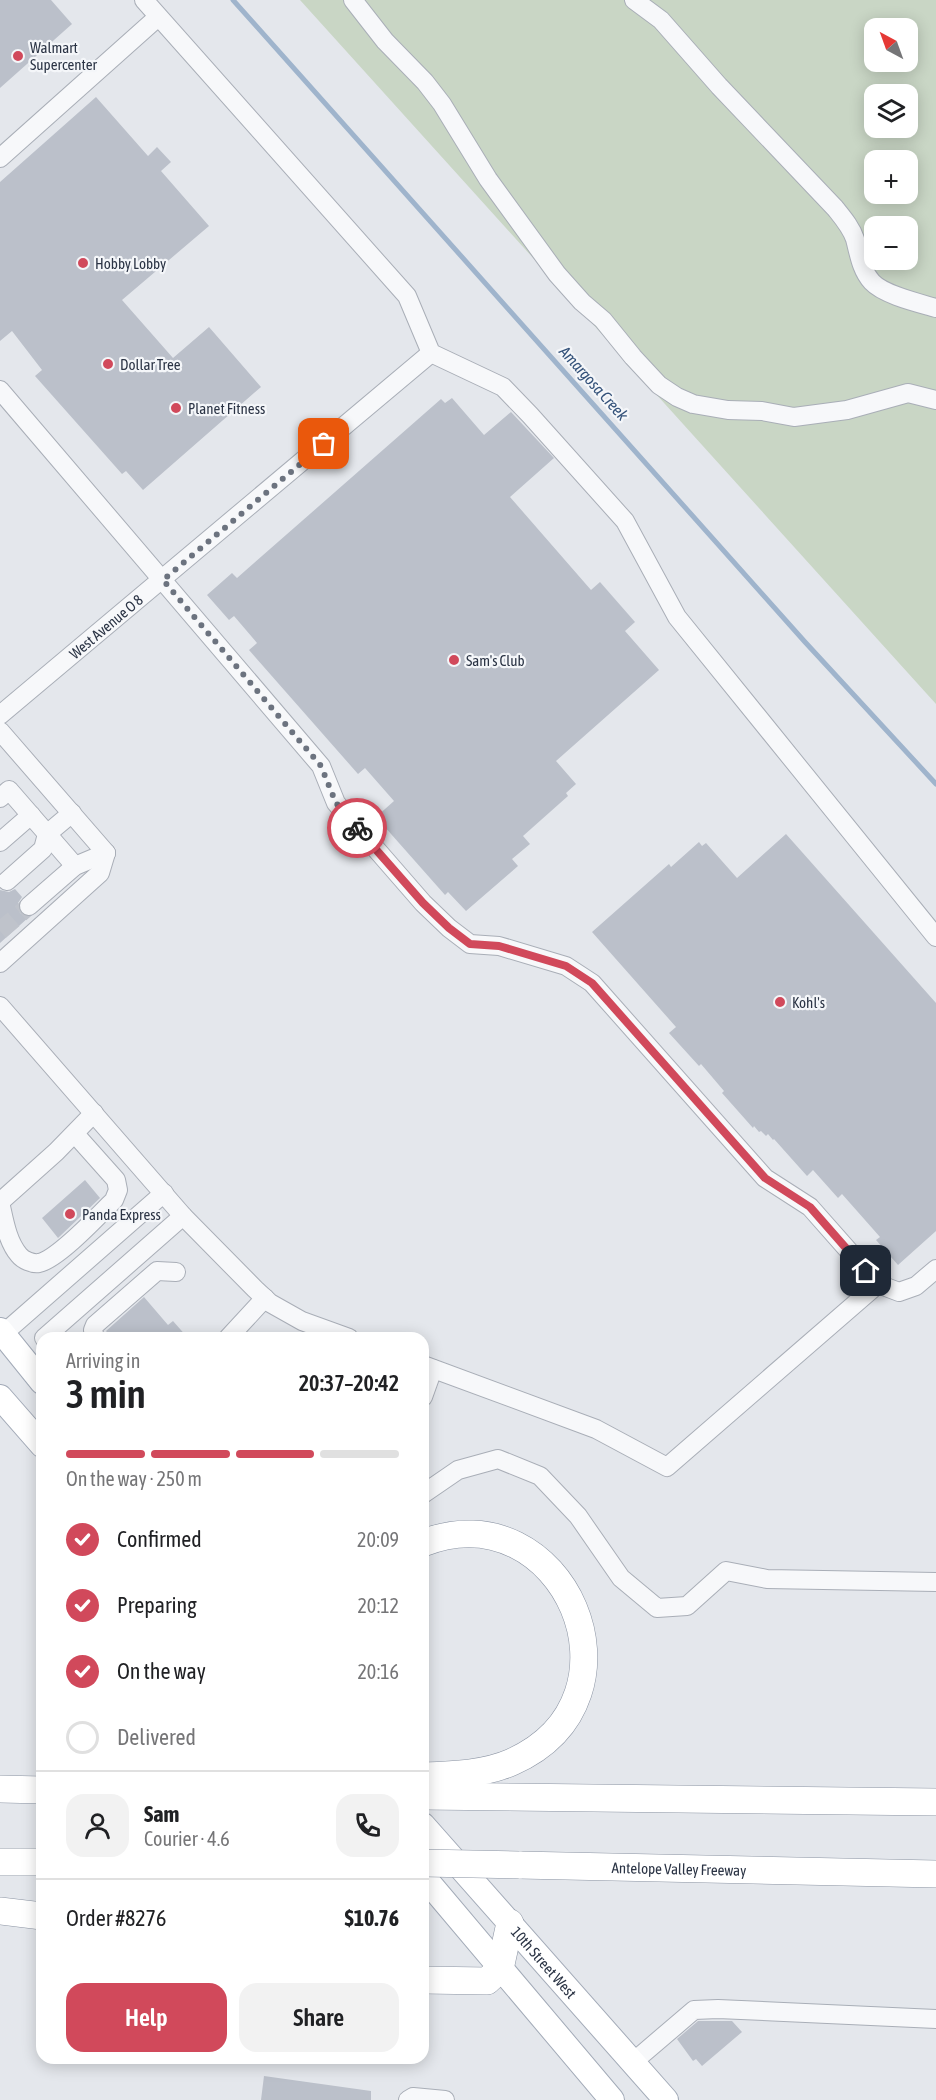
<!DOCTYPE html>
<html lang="en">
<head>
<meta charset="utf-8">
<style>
  :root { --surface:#fff; --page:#f2f2f2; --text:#202124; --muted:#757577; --line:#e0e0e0; --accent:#d1495b }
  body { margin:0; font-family:"Asap Condensed",sans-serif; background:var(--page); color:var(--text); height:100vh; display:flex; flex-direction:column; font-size:22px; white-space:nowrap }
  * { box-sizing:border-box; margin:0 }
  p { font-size:20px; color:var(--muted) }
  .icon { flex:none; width:33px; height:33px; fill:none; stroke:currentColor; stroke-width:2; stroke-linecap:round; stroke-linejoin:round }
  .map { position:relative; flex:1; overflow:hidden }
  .sheet { position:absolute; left:36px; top:1332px; width:393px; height:732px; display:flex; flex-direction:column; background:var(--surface); border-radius:18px; box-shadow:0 3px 15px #0003 }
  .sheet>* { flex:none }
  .needle { width:39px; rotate:319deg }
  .controls { position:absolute; left:864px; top:18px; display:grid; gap:12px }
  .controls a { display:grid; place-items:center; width:54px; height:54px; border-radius:12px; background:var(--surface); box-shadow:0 3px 15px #0003; font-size:30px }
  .pin { position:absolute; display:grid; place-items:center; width:51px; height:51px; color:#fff; margin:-26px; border-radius:12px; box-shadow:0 3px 9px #0006 }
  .courier { position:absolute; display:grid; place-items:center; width:60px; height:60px; margin:-30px; border:4px solid #d1495b; border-radius:50%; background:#fff; color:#222; box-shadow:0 2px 8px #0007 }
  .summary em { font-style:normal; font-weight:600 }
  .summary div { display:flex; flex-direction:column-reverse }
  .summary { display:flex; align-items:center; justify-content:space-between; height:102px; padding:0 30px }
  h1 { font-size:39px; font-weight:600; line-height:45px }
  .bar { display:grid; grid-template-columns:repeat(4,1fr); gap:9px 6px; align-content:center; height:72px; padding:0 30px }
  .bar i { height:8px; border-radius:4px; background:var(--line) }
  .bar .on { background:var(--accent) }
  .bar p { grid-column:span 4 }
  .line { display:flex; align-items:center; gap:15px; padding:0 30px; border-top:2px solid var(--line) }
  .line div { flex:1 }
  .round { display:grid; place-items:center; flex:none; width:63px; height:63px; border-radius:18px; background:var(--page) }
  ol { padding:0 30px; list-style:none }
  li { display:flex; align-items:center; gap:18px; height:66px }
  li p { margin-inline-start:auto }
  li .icon { padding:6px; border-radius:50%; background:var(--accent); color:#fff; stroke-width:4 }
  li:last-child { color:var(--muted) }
  li i { width:33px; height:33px; border:3px solid var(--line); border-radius:50% }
  .cta { display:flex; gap:12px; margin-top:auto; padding:12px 30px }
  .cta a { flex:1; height:69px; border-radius:18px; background:var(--accent); color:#fff; font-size:24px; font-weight:600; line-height:69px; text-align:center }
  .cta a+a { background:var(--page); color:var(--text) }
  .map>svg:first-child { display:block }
  .green { fill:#c9d6c5; fill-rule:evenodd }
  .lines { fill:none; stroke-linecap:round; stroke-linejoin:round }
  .stream { stroke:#9fb4cc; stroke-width:5 }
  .building { fill:#bbc0ca }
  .minor-tunnel { stroke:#bfc3cb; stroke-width:18; stroke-dasharray:18 9; stroke-linecap:butt }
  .minor-casing { stroke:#a9aeb7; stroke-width:20 }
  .major-casing { stroke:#a3abb8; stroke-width:26 }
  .highway-casing { stroke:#8b94a3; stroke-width:28 }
  .minor { stroke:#f7f8fa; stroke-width:18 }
  .major { stroke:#fff; stroke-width:24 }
  .highway { stroke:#fff; stroke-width:27 }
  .highway-bridge-casing { stroke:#8b94a3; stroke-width:28; stroke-linecap:butt }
  .highway-bridge { stroke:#fff; stroke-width:27 }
  .done { stroke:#6c737f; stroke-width:6; stroke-dasharray:0 10.8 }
  .route { stroke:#d1495b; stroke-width:8 }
  .poi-dot { fill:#d1495b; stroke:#f4f6f9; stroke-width:2 }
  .labels { text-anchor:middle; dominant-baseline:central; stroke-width:4.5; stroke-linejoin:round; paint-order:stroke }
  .poi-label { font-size:15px; fill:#2b3445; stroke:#f4f6f9; text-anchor:start }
  .street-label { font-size:15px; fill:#2b3445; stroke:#f4f6f9 }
  .water-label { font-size:16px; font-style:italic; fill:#34527a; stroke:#f4f6f9 }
</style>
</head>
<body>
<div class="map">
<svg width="936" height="2100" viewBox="0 0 936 2100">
  <rect width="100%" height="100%" fill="#e4e7ec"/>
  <path class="green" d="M300,0H936V704ZM874,28H908V62H874ZM874,94H908V128H874ZM874,160H908V194H874ZM874,226H908V260H874Z"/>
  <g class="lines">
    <path class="stream" d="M233,0L805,642L936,784"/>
  </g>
  <path class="building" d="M0,0H51L72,24L0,88Z
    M96,97L148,156L157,147L171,162L161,171L209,226L122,300L173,358L209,327L261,387L143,490L126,471L122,474L35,376L42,370L12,331L0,341V182Z
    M452,398L484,435L511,412L554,458L510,497L591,590L600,582L635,622L625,631L659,670L556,761L576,784L566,793L568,796L523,836L530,844L512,859L518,866L466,911L448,892L445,895L376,817L394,801L365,768L358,774L249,650L257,643L234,616L229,620L207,595L232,573L237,578L441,399L445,403Z
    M786,834L936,1003V1231L898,1265L876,1240L880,1237L842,1194L838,1198L813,1170L807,1176L774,1139L773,1140L768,1134L766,1136L761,1131L759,1132L754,1126L753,1128L722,1093L724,1091L701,1064L699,1066L669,1033L676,1027L592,932L669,864L671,867L699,842L702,846L706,843L737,878Z
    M15,889L22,897L18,903L20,913L29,917L0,943V890L9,892Z
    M85,1180L100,1198L58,1238L42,1218Z
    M144,1297L168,1325L173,1321L188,1338H112L106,1331Z
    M698,2021H732L742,2032L702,2066L696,2059L693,2061L677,2039Z
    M264,2076L371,2091V2100H261Z"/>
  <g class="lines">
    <path class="minor-tunnel" d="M0,931L29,906"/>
    <g class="minor-casing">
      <g id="minor">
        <path d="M144,0L407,296L431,353L503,387L530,415L625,521L677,617L936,937"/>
        <path d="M353,0L385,41L425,82L442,104L488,179L557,274L582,302L603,320L633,357L659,385L677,397L693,404L728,410L762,411L794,417L847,410L908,393L936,400"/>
        <path d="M634,0L661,20L719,86L835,208C843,218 851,227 855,239C859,254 861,270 872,282C884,295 919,303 936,308"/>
        <path d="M0,158L158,17"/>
        <path d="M0,390L321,766L336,803L423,903L449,928L470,944L499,946L566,966L592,983L765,1178L810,1207L878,1284L667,1467L596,1429L423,1365"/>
        <path id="s1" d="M0,715L431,353"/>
        <path d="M0,731L106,853"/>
        <path d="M0,798L9,790L75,866"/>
        <path d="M0,842L31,815"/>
        <path d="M7,881L43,849L47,834L72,813"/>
        <path d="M29,906L75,866L106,853"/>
        <path d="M0,963L100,873L106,853"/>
        <path d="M0,1006L183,1216L255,1289L270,1303L302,1321L349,1338"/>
        <path d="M75,1134L116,1180L118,1190L114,1200C99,1215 58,1259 39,1263C32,1264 23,1260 19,1255C7,1241 4,1219 0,1202L56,1152L94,1113"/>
        <path d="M878,1284L899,1292L916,1286L936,1269"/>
        <path d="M3,1334L164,1193"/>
        <path d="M44,1338L183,1216"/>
        <path d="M95,1338L93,1330L95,1325L157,1271L176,1272"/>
        <path d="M228,1338L265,1298"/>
        <path d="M423,1397L433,1369"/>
        <path d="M423,1494L458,1470L498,1459L540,1476L578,1516L621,1578L657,1608L687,1606L726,1571L767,1579L936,1582"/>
        <path d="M632,2063L694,2010L718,2009L936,2019"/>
        <path d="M408,2100L413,2097L445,2100"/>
      </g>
    </g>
    <g class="major-casing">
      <g id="major">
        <path d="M0,1330L42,1382"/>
        <path d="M0,1397L42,1445"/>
        <path id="s2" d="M423,1825L666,2100"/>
        <path d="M423,1876L612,2100"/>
      </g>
    </g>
    <g class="highway-casing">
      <g id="highway">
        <path d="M423,1543C563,1488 655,1698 512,1762C485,1774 452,1775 423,1776"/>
        <path d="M0,1789L42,1790"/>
        <path d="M423,1796L936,1802"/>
        <path d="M0,1862H42"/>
        <path id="s3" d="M519,1865L936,1874"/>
        <path d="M0,1911L42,1916"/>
        <path d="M423,1980L487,1981L500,1969L510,1923"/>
      </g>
    </g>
    <use href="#minor" class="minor"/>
    <use href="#major" class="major"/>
    <use href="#highway" class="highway"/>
    <g class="highway-bridge-casing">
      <path id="highway-bridge" d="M423,1863L519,1865"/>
    </g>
    <use href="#highway-bridge" class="highway-bridge"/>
  </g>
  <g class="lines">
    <path class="done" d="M324,444L163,580L321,766L336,803L357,828"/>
    <path class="route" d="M357,828L423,903L449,928L470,944L499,946L566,966L592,983L765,1178L810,1207L866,1271"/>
  </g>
  <g class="poi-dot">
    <circle cx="18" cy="56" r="6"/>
    <circle cx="83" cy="263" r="6"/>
    <circle cx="108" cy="364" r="6"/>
    <circle cx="176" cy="408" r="6"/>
    <circle cx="454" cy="660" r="6"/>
    <circle cx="780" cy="1002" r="6"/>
    <circle cx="70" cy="1214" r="6"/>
  </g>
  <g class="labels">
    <g class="poi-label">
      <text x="30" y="47">Walmart<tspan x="30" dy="17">Supercenter</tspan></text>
      <text x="95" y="263">Hobby Lobby</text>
      <text x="120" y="364">Dollar Tree</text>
      <text x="188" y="408">Planet Fitness</text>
      <text x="466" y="660">Sam's Club</text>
      <text x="792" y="1002">Kohl's</text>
      <text x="82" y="1214">Panda Express</text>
    </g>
    <g class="street-label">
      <text stroke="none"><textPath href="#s1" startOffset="138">West Avenue O 8</textPath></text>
      <text stroke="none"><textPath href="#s3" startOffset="160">Antelope Valley Freeway</textPath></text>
      <text stroke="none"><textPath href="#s2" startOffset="183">10th Street West</textPath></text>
    </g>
    <g class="water-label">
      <text transform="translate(594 383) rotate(48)">Amargosa Creek</text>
    </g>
  </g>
</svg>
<div class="controls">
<a><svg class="needle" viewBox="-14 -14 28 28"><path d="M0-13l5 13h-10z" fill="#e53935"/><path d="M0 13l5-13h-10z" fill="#757577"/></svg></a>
<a><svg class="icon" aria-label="layers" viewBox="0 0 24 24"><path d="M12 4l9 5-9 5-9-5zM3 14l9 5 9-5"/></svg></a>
<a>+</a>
<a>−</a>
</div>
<div class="pin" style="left:324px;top:444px;background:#ea580c"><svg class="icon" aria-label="bag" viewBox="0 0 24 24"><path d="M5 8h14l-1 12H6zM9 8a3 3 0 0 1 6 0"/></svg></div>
<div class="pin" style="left:866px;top:1271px;background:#1f2937"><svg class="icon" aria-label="home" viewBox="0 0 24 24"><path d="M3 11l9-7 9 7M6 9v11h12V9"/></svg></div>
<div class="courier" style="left:357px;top:828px"><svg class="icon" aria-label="bike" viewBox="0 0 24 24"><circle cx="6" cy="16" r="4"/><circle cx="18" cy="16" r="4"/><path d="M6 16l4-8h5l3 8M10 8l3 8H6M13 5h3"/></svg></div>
<section class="sheet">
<div class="summary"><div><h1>3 min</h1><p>Arriving in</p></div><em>20:37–20:42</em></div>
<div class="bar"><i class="on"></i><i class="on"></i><i class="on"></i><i></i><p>On the way · 250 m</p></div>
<ol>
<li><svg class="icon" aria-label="check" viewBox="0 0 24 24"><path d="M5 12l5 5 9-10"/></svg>Confirmed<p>20:09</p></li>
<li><svg class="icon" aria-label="check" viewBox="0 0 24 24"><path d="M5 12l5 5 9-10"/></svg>Preparing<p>20:12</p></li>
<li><svg class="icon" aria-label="check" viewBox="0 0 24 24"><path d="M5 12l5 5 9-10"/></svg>On the way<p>20:16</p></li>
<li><i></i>Delivered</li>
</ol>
<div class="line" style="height:108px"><a class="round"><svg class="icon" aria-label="person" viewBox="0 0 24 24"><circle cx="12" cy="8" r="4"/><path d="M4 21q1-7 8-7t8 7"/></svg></a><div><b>Sam</b><p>Courier · 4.6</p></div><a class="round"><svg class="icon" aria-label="phone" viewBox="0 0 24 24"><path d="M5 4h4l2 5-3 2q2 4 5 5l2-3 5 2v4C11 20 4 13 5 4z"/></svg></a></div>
<div class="line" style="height:78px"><div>Order #8276</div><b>$10.76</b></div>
<div class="cta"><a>Help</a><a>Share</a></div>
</section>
</div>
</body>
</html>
